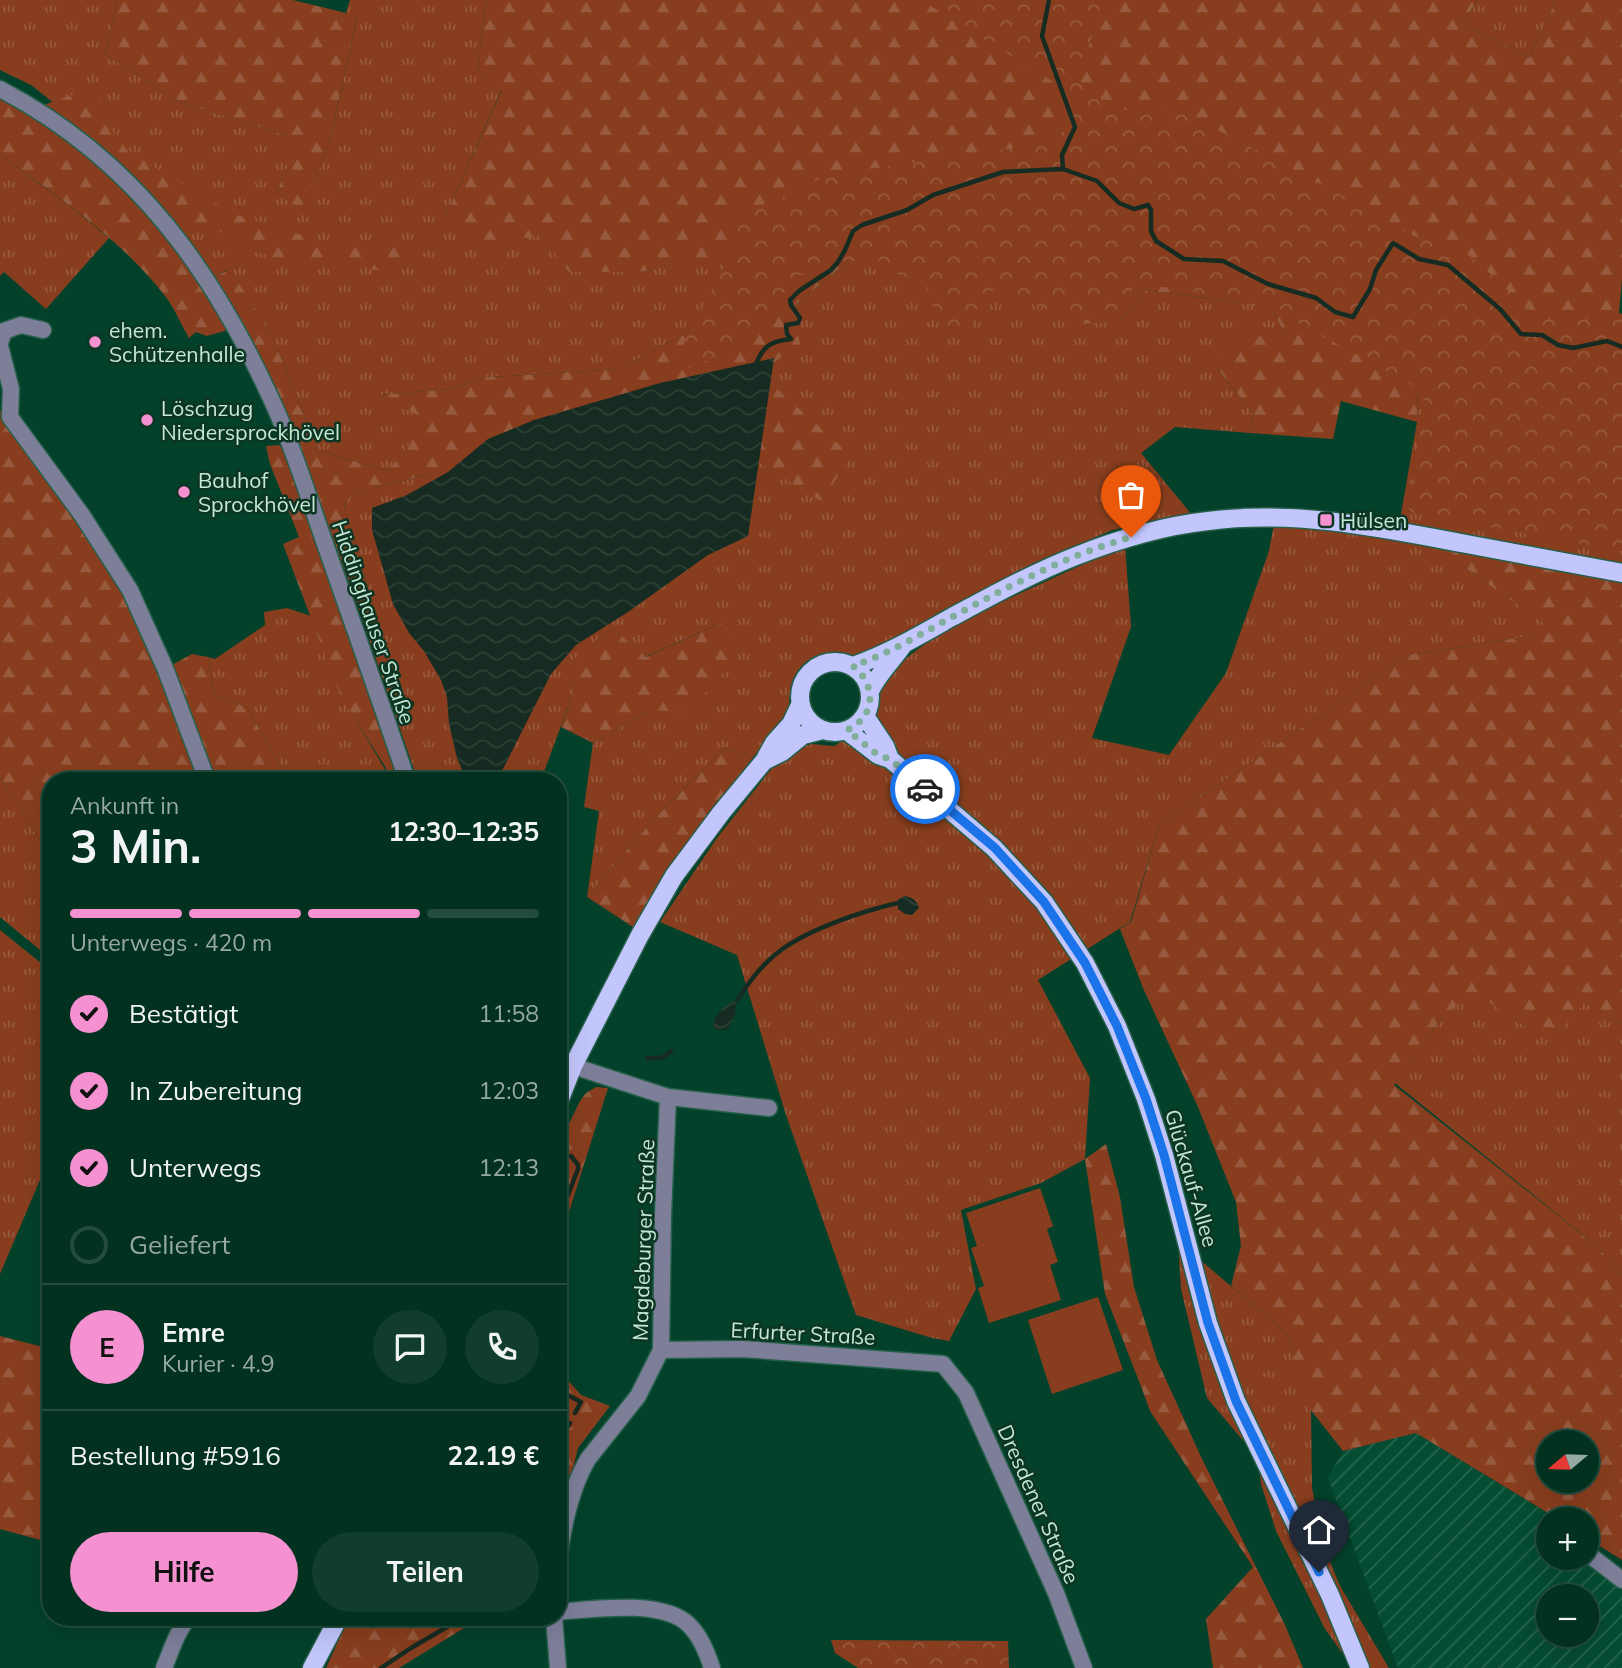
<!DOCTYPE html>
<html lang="de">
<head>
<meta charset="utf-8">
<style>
  :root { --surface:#023120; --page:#103d2d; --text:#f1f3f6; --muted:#96a9a5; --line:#234c3e; --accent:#f590d1 }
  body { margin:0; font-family:Mulish,sans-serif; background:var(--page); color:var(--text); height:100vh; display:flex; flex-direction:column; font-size:26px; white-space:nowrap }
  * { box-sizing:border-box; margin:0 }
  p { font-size:23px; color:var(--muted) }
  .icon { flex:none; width:38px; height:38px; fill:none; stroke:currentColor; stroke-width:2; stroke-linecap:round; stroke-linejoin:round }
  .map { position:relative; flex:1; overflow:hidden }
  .sheet { position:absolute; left:42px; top:772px; width:525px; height:854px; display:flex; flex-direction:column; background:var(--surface); border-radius:28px; box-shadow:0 7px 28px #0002,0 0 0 2px var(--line) }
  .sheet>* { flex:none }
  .needle { width:46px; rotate:251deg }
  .fabs { position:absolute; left:1536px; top:1430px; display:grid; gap:14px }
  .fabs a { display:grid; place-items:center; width:63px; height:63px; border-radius:50%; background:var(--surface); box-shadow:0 7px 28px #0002,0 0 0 2px var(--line); font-size:35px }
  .pin { position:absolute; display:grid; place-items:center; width:60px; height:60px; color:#fff; margin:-72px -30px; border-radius:50% 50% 50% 0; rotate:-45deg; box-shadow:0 0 7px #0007 }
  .pin .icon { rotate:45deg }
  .courier { position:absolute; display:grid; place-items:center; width:70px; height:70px; margin:-35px; border:5px solid #1a73e8; border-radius:50%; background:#fff; color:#222; box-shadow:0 2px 9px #0007 }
  .headline em { font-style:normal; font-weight:700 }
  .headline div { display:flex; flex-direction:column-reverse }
  .headline { display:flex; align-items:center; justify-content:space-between; height:119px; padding:0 28px }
  h1 { font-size:46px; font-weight:700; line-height:52px }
  .bar { display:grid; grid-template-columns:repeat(4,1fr); gap:10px 7px; align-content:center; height:84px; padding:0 28px }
  .bar i { height:9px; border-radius:5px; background:var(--line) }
  .bar .on { background:var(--accent) }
  .bar p { grid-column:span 4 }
  .line { display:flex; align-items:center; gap:18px; padding:0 28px; border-top:2px solid var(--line) }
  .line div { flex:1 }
  .round { display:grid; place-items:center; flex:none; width:74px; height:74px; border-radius:37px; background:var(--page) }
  ol { padding:0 28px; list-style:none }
  li { display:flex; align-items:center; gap:21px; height:77px }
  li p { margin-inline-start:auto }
  li .icon { padding:7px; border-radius:50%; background:var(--accent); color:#111; stroke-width:4 }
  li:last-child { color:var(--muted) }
  li i { width:38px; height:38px; border:4px solid var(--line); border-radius:50% }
  .cta { display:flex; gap:14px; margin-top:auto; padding:14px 28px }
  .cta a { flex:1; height:80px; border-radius:42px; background:var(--accent); color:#111; font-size:28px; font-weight:700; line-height:80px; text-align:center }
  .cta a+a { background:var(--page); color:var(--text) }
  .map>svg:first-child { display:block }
  .industrial { fill:url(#industrial-furrows); fill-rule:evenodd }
  .grass { fill:url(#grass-tufts) }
  .forest { fill:url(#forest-firs); fill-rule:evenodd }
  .park { fill:url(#park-crowns) }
  .pitch { fill:#883e1e }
  .water { fill:url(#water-waves) }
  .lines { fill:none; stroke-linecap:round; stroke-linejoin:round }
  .stream { stroke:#162b21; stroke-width:4.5 }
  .minor-casing { stroke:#265f4a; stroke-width:19 }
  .major-casing { stroke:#265f4a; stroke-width:21 }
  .minor { stroke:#7d7f99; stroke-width:16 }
  .major { stroke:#c2c6fc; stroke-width:18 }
  .done { stroke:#81ae9a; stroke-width:7; stroke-dasharray:0 12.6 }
  .route { stroke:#1a73e8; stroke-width:9 }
  .poi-dot { fill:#f590d1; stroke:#0d3524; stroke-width:2.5 }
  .labels { text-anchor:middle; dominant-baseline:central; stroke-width:5; stroke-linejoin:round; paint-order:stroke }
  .poi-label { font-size:21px; fill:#c5e8d5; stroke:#0d3524; text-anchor:start }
  .street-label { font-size:21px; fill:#c5e8d5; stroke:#0d3524 }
</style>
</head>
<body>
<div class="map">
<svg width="1622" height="1668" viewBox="0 0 1622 1668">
  <defs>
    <pattern id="industrial-furrows" width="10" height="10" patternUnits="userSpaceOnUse" patternTransform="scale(1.75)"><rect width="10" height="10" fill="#044c32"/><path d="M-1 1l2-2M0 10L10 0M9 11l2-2" fill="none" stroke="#27664f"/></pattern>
    <pattern id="grass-tufts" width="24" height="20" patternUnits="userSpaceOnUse" patternTransform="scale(1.75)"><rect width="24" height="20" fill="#883e1e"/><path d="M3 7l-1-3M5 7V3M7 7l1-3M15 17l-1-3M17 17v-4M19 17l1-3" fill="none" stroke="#975a3e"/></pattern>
    <pattern id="forest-firs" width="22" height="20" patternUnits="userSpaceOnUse" patternTransform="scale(1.75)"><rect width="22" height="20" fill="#883e1e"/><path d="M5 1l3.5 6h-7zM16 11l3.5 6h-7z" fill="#975a3e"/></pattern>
    <pattern id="park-crowns" width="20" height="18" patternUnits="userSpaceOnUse" patternTransform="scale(1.75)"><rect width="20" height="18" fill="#883e1e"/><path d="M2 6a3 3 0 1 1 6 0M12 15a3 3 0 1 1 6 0" fill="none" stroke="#975a3e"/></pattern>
    <pattern id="water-waves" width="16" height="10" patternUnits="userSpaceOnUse" patternTransform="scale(1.75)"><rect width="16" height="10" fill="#162b21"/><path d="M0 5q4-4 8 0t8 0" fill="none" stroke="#2c4036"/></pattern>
  </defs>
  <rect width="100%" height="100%" fill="#03412b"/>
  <path class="industrial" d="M1416,1433L1557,1519H1549V1558H1587V1542L1622,1569V1668H1398L1328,1478L1343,1451ZM1549,1596H1587V1634H1549Z"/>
  <path class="grass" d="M0,0H118L105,54L182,103L299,139L277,192L302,211L329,144L357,20L346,13L350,0H486L478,69L502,89L444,219L542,236L639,272L713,256L728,277L718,307L681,336L619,369L490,377L449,389L380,395L428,420L388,471L319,451L273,338L229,269L213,278L175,222L149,191L79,123L31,85L0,70Z
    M1478,0H1556L1529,58L1461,24Z
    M0,156L5,158L70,206L109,238L46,309L4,272L0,276Z
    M1136,235L1119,322L1145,290L1272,307L1285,336L1215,365L1253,414L1250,433L1175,427L1141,453L1192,515L1112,530L1029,566L948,609L865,656C851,657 838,651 823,654C804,658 792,673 790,692C789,702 790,710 785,718C776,732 764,744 754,756L725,748L653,820L587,897L599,811L584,807L593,743L650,710L721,623L645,657L612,628L569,664L575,688L541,780H441L428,776L417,778L356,601L369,592L344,506L352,493L427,475L418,490L698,425L821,500L758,373L791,309L849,260L885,236Z
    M1418,385L1622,535V567H1464L1557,632L1409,655L1159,825L1130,922L1038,980L1090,1078L1085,1159L1041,1183L961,1210L976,1289L949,1341L932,1338L856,1315L786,1115L737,955L660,922L717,838L776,763L793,749L812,744L835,746L876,713L879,695L888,672L925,644L969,617L1125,545L1131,627L1092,738L1169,755L1226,673L1269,551L1274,524L1397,537L1417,422Z
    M287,608L311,616L341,695L386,771C370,779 351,773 335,780H288L247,707L215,697L208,657L215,659L265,625L264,612Z
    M0,778L51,857V959L0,917Z
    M0,930L51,971V1154L0,1274Z
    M1472,990L1525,1026L1584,1002L1622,1024V1275L1599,1248L1395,1083L1440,1020Z
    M1178,1241L1287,1334L1311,1409L1312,1488L1323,1545L1340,1586L1389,1668H1353L1325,1629L1276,1531L1261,1484L1258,1458L1207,1398L1181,1289Z"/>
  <path class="forest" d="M118,0H293L346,13L357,19L329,144L302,212L277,192L298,139L182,103L105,54Z
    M486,0H1478L1461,24L1529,58L1556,0H1622V278L1619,313L1622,314V354L1527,449L1418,386L1417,422L1341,401L1333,439L1250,433L1253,414L1215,365L1242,337L1285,336L1272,307L1145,290L1119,322L1076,324L1040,304L1207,149L849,260L792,308L800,344L759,373L852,456L821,501L698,425L418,490L426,475L353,493L344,505L369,593L356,601L312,480L274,387L250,338L213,278L230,269L273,338L319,451L388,471L427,420L379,395L449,389L490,377L619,369L681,336L718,307L728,277L712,257L639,272H569L542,236L463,245L444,219L502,90L478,69Z
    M97,86L106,122L128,152L234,214L336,246L402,247L394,275L337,259H279L252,251L213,227L175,222L149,191L80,130L41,106Z
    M0,98L29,114L67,140L131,193L196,279L228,330L207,336L196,332L189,338C182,326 176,312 168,300C125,242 62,200 5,158L0,156Z
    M0,410L127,590L204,780H51V857L0,778Z
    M279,445L287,455L401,780H387L386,768L340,695L283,544L299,537L270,464L266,446Z
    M1446,546L1622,580V1024L1584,1003L1553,1040L1525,1026L1472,991L1440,1020L1394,1085L1599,1248L1622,1275V1560L1587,1538V1519H1558L1416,1433L1343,1451L1310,1409L1287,1334L1231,1286L1241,1246L1236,1202L1198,1107L1143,988L1120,929L1131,922L1159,825L1409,655L1556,632L1464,567ZM1549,1442H1587V1480H1549Z
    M721,623L738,657L688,712L650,710L593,743L561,727L575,688L568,664L612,628L646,657Z
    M192,654L208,657L215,697L247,707L288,780H210L168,667Z
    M725,748L754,756L714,808L633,927L587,897L653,820Z
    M596,1087L608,1088L558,1247V1146L580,1101L586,1093Z
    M1106,1144L1120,1197L1134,1287L1157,1360L1202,1459L1285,1625L1303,1668H1213L1206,1619L1253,1567L1150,1411L1142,1389L1105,1294L1085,1159Z
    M0,1336L51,1349V1543L0,1529Z
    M558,1369L581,1395L610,1406L578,1448L558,1532Z
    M349,1617H482L399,1668H326Z"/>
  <path class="park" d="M921,0H1102L1079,81L1109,106L1126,110L1154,107L1176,108L1364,207L1414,236L1465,252L1483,267L1524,306L1543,318L1568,322L1605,316L1622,320V551L1409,512L1424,391L1298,323L1260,307L1183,289L1152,286L1131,290L1122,310C1084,329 1064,317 1027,300C1020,296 1010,290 1002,289C994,289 988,293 981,296L971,329L947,325L929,301L928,287L885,268L874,253L850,262L830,258C825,262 821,266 816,268C795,278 779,276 783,305C747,341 722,358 674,373L686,337L734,249L735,233L732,215L806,189L818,179L826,175L1036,145C1054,139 1071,133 1066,111C1063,97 1060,92 1052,81Z
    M831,1640L1008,1641L1009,1668H858L835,1653Z"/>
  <path class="pitch" d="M1040,1188L1053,1226L1047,1229L1058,1262L1050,1265L1061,1300L989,1323L978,1288L984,1286L971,1248L977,1246L966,1213Z
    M1098,1297L1123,1370L1052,1394L1028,1320Z"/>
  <path class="water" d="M774,358L748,536L708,555L628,612L576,645L551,674L503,769L485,780H474L463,772L457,758L449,724L447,697L441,680L424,651L409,633L393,604L372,530V508L407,495L448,472L488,439L534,420L660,383Z
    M905,896C913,898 917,900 919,908L912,915L905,914L898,909V899Z
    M737,1000L734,1018L727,1030H718L713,1027C714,1014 725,1004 737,1000Z"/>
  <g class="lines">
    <path class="stream" d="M1049,0L1042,36L1075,127L1062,155L1063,169
      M756,364C763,346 771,341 791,339L787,334L786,325L798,323L800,318L791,305L790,300L799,291L831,270L838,262L845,250L853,231L862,225L907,210L933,195L1003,172L1063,169L1097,181L1119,203L1134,209L1148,205L1151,210V231L1156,241L1184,259L1223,261L1268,284L1316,298L1335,312L1353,317L1370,289L1376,270L1393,243L1419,259L1448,265L1500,309L1521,334L1542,335L1558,345L1573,348L1607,341L1622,347
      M411,706L412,703
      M382,780L385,774
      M737,1000C750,981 762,964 781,950C810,929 862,911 898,903
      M647,1058H662L671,1051
      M558,1221L578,1169V1165L571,1156
      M558,1386L566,1394L581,1402L575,1413
      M558,1442L570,1423
      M381,1668L411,1648L464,1617"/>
    <g class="minor-casing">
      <path id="minor" d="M0,89C136,160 216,274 277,412C295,453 309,498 324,541C352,620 380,700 407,780
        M0,343L4,331L21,325L43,330
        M0,346L11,389L10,417L82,515L130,590L165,668L207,780
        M558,1057L573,1066L668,1097L769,1108
        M661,1350L743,1349L943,1364L966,1393L1056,1593L1084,1668
        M1587,1553L1622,1580
        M558,1566C562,1530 570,1490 588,1459L638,1396L661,1350L663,1215L668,1097
        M558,1612C593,1609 663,1599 689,1625C701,1637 707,1653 712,1668
        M554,1617L558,1668
        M164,1668C171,1651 177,1631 189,1617"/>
    </g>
    <g class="major-casing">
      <path id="major" d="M800 697a35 35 0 1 1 70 0a35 35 0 1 1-70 0Z
        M853,666C888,654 920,635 952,617C993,595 1033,573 1076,556C1119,539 1162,526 1208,521C1293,510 1377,527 1461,543C1514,553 1568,563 1622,573
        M870,691C878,674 892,661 903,645
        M865,716L885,746L890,759
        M847,731L878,755L890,759L994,848L1044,902L1085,963L1117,1026L1146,1099L1164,1155L1208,1323L1236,1401L1330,1595L1360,1668
        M764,761L782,752L803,735L823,730
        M558,1104L573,1066L640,935L674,876L721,813L764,761L774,743L791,724L800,705
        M312,1668L339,1617"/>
    </g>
    <use href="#minor" class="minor"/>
    <use href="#major" class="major"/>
  </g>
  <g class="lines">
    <path class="done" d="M925,789L890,759L878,755L847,730C876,717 877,685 853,666C888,654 921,634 954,616C1011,585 1068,555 1131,537"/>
    <path class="route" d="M925,789L995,848L1044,902L1085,963L1117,1026L1146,1099L1164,1155L1208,1323L1236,1401L1319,1572"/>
  </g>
  <g class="poi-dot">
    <circle cx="95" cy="342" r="7"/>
    <circle cx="147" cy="420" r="7"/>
    <circle cx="184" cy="492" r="7"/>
    <rect x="1319" y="513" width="14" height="14" rx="3.5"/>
  </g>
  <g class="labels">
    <g class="poi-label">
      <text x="109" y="330">ehem.<tspan x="109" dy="24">Schützenhalle</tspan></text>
      <text x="161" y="408">Löschzug<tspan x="161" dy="24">Niedersprockhövel</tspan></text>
      <text x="198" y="480">Bauhof<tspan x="198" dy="24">Sprockhövel</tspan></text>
      <text x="1340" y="520">Hülsen</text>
    </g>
    <g class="street-label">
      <text transform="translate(374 622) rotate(71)">Hiddinghauser Straße</text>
      <text transform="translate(1192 1178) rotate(74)">Glückauf-Allee</text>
      <text transform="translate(643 1240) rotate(-88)">Magdeburger Straße</text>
      <text transform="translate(803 1333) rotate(3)">Erfurter Straße</text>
      <text transform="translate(1039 1504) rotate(66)">Dresdener Straße</text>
    </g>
  </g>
</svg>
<div class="fabs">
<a><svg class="needle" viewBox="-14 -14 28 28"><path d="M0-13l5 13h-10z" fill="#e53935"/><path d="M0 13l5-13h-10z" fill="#96a9a5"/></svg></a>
<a>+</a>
<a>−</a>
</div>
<div class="pin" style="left:1131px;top:537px;background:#ea580c"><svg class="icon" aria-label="bag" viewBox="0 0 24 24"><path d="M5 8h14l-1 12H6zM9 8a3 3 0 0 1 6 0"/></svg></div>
<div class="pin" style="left:1319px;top:1572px;background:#1f2937"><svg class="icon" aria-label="home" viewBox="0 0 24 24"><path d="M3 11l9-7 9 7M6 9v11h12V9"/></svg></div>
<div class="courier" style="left:925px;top:789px"><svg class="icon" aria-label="car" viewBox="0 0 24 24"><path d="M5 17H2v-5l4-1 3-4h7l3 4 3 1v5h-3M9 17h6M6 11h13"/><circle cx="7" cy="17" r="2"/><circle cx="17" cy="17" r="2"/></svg></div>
<section class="sheet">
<div class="headline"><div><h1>3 Min.</h1><p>Ankunft in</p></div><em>12:30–12:35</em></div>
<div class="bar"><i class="on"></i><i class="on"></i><i class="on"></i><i></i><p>Unterwegs · 420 m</p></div>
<ol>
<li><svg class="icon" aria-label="check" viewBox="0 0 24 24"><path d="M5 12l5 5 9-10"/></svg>Bestätigt<p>11:58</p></li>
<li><svg class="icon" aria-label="check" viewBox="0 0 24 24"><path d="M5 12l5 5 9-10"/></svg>In Zubereitung<p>12:03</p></li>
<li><svg class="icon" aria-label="check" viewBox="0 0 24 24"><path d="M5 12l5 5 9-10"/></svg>Unterwegs<p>12:13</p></li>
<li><i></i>Geliefert</li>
</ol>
<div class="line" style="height:126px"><b class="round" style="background:var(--accent);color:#111">E</b><div><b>Emre</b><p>Kurier · 4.9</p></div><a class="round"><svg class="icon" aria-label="chat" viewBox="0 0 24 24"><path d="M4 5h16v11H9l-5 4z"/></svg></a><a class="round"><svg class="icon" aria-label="phone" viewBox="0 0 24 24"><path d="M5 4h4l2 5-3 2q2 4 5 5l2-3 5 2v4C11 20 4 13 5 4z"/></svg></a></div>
<div class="line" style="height:91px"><div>Bestellung #5916</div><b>22.19 €</b></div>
<div class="cta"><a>Hilfe</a><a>Teilen</a></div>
</section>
</div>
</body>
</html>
